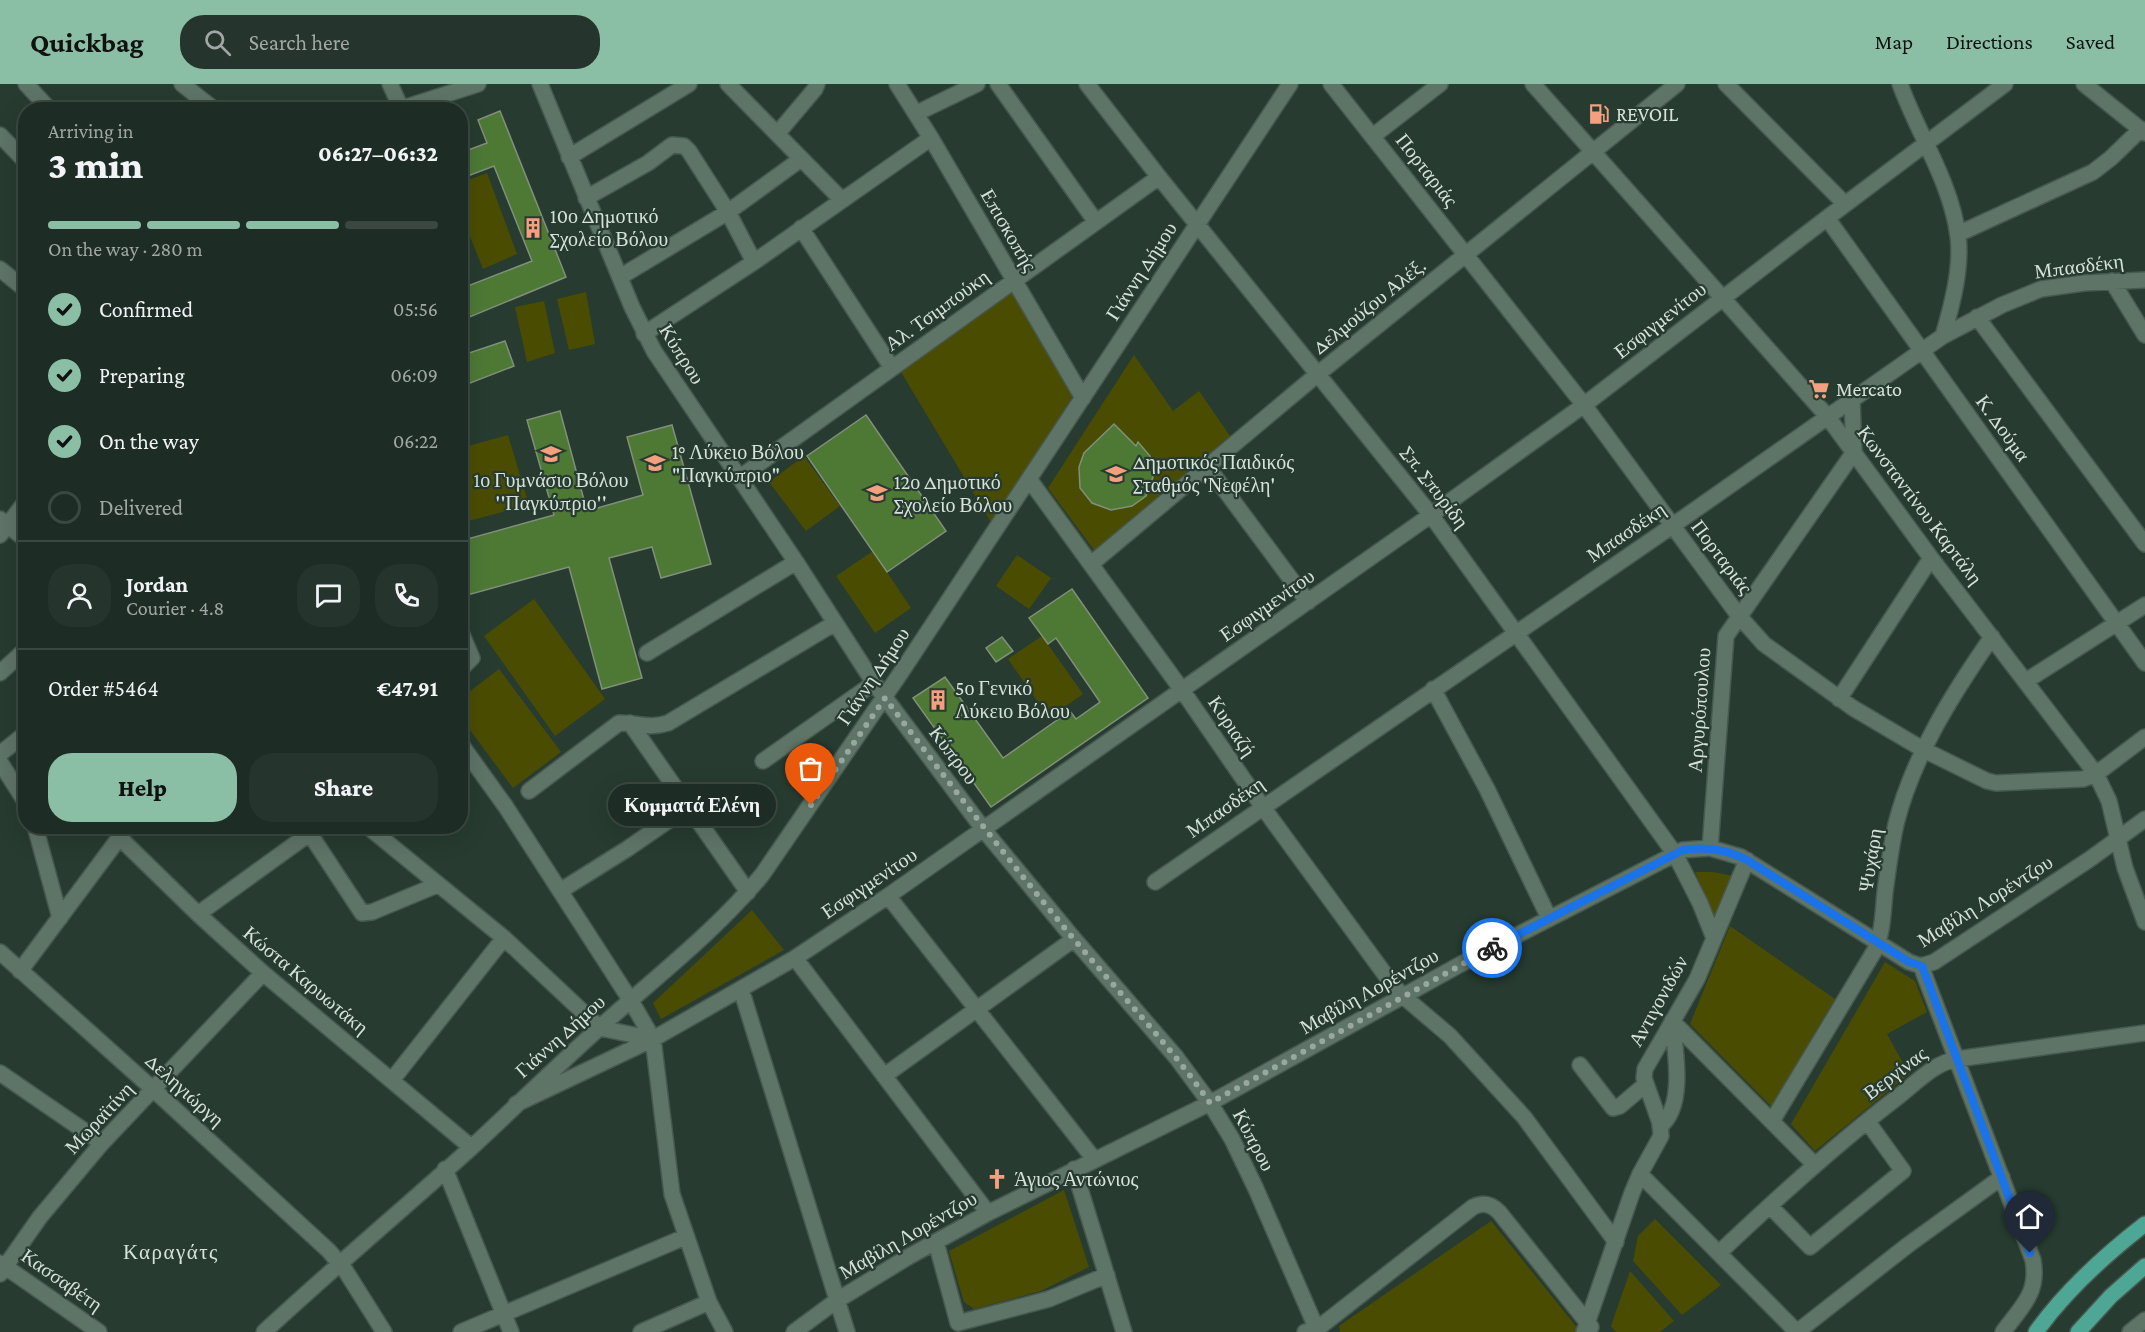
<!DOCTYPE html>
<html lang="en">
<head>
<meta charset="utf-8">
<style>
  :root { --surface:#1d2c24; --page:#25342c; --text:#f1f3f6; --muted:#a0a7a6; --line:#3b4841; --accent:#8abfa5 }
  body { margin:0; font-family:"Crimson Pro",serif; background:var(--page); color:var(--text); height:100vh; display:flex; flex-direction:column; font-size:22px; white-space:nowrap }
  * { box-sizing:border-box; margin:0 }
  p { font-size:20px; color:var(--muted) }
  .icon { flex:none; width:33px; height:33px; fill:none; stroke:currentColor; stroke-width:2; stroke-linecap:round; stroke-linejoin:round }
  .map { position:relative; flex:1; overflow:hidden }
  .drawer { position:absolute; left:18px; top:18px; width:450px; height:732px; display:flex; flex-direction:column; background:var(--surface); border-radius:24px; box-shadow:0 6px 24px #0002,0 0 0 2px var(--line) }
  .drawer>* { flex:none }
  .pin { position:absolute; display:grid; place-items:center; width:51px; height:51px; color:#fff; margin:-62px -26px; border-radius:50% 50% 50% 0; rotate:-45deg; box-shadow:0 0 6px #0007 }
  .pin .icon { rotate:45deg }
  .courier { position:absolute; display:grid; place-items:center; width:60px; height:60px; margin:-30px; border:4px solid #1a73e8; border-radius:50%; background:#fff; color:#222; box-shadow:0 2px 8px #0007 }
  .bubble { position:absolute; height:42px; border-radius:21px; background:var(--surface); box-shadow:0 6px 24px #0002,0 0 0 2px var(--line); font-size:20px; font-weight:800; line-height:42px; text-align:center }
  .overview em { font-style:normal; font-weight:800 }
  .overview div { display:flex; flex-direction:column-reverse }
  .overview { display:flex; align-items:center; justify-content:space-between; height:102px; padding:0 30px }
  h1 { font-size:39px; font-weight:800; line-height:45px }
  .bar { display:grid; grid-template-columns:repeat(4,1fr); gap:9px 6px; align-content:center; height:72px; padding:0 30px }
  .bar i { height:8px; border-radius:4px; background:var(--line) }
  .bar .selected { background:var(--accent) }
  .bar p { grid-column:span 4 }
  .line { display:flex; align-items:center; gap:15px; padding:0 30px; border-top:2px solid var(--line) }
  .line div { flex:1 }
  .round { display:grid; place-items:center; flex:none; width:63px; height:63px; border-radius:24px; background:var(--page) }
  ol { padding:0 30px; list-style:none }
  li { display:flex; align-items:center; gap:18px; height:66px }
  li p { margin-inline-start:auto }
  li .icon { padding:6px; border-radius:50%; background:var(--accent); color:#111; stroke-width:4 }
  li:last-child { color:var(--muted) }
  li i { width:33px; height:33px; border:3px solid var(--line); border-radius:50% }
  .cta { display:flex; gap:12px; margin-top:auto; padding:12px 30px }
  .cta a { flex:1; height:69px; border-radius:24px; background:var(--accent); color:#111; font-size:24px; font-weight:800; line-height:69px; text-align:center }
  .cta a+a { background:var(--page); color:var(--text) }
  header { display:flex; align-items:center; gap:36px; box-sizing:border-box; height:84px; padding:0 30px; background:var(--accent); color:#111 }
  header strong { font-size:28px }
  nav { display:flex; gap:33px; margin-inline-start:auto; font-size:21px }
  .search { width:420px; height:54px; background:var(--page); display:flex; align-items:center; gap:15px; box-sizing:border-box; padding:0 21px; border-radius:24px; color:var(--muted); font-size:22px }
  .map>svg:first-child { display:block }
  .green { fill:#4a4d01 }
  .building { fill:#4d7935; stroke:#818f7b; stroke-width:1.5 }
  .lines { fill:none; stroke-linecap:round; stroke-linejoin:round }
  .minor-casing { stroke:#47584e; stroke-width:18 }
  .major-casing { stroke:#47584e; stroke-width:18 }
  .minor { stroke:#5e7467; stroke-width:15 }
  .major { stroke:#4ea695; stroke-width:15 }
  .done { stroke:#99a89e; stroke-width:6; stroke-dasharray:0 10.8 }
  .route { stroke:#1a73e8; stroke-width:8 }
  .labels { text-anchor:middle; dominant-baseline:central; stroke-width:4.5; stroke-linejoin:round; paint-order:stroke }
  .poi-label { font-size:20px; fill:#d6e2da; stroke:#273b30; text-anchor:start }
  .street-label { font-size:20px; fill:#d6e2da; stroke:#273b30 }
  .neighbourhood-label { font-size:21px; letter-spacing:1.5px; fill:#d6e2da; stroke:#273b30 }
</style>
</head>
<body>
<header>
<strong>Quickbag</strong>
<div class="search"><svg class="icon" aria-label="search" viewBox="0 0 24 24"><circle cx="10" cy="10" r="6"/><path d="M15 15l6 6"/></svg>Search here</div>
<nav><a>Map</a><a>Directions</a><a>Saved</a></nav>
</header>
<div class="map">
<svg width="2145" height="1248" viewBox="0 0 2145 1248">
  <rect width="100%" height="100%" fill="#273b30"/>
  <path class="green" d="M487,89L517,170L483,185L461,130L460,99Z
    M1012,206L1073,312L991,438L901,288Z
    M586,208L595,260L569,266L557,215Z
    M544,217L555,269L527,278L515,223Z
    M1134,271L1173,327L1199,307L1230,352L1094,466L1048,404Z
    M508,351L529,421L461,439V364Z
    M804,372L840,422L806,447L769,398Z
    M873,467L911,524L875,549L836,492Z
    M1017,471L1051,494L1029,525L996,502Z
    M534,515L605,615L555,652L484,552Z
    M1042,552L1083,610L1049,634L1008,575Z
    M499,585L561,668L513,704L461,634V614Z
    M1695,788H1713L1733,792L1716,831L1713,830Z
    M752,826L784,866L661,935L653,919Z
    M1730,842L1835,915L1771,1022L1690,940Z
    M1885,878L1915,897L1927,928L1887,950L1909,990L1815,1067L1791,1040Z
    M1064,1106L1089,1183L1041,1207L974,1225L964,1218L949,1167Z
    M1655,1135L1721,1201L1682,1231L1633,1177L1638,1152Z
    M1491,1137L1579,1246L1578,1248H1340L1339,1242Z
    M1630,1187L1674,1237L1660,1248H1616L1611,1242Z"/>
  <path class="building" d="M500,27L566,193L460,237V205L532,177L494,82L460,95V69L487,59L478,36Z
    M505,257L514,282L460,303V272Z
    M560,327L587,427L643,411L627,353L672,341L711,480L661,494L652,463L609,474L642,594L602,605L569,483L460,513V457L554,431L527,336Z
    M866,331L946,447L887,488L807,372Z
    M1114,340L1136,362L1138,358L1150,372L1153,393L1146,412L1132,422L1111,426L1092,419L1080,404L1079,383L1084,369Z
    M1072,505L1148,614L991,723L913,614L945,593L1003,674L1070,627L1076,635L1100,618L1056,554L1048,560L1029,534Z
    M1002,553L1013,567L996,578L986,564Z"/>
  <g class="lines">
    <g class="minor-casing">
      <path id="minor" d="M26,0L50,26
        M182,0L215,26
        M390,0L401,24
        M540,0L632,223L654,267L796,478L874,599L984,746L1074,855L1176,973L1210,1019L1232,1055L1256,1105L1318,1248
        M728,0L842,116
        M897,0L931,54L1083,314
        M998,0L1096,138
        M1087,0L1159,93L1431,431L1675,770L1700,819L1714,854
        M1331,0L1584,321L1739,532L1764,560L1853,624L1924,666L1987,697L1996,699L2083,695L2096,690L2145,653
        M1533,0L1827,332L1931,474L2096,690L2109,717L2125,784L2145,838
        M1726,0L1845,120
        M1900,0C1918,50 1951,98 1958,152C1962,184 1952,221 1943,252
        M2084,0L2145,49
        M397,26L478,0
        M917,29L977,0
        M777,50L815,5L817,0
        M0,51L26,78
        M1373,52L1440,0
        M569,73L689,0
        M586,114L648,79L672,61L684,62L689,67L728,128L754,178
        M1827,134L2145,579
        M801,144L892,284
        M1958,150L2093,88L2111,74L2141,45
        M0,185L26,206
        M620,193L728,128L801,75
        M2112,197L2145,251
        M1977,233L2145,460
        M644,250L754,178L931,54
        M1207,382L1308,518
        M739,394L1159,93
        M1029,395L1182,606L1262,722L1392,900L1403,912L1450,952L1524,1033L1616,1158
        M0,435L26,456
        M0,451L26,417
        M1091,480L1319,289L1677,0
        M460,546L472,574L460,586
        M647,569L796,478
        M0,589L26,565
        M2026,597L2145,521
        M1433,605L1487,705L1549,834
        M1839,615L1931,474
        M630,639L748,808
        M460,659L506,723L631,917L653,955L672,1110L709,1218L725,1248
        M0,670L26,649
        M763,677L874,599
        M0,678L26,719
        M529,707L619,639C638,639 649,645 668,639L835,539
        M35,742L60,834
        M367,742L504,854L600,944L653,955
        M310,750L362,829L372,828L437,801
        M120,754L198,830L263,889L471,1063
        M1710,764L1726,552L1854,368L1852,315
        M1155,798L1672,442L1943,252L2002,221L2041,205L2084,199L2145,196
        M560,807L627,765L688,723
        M888,812L1094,1075
        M198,830L320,742
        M0,868L154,1006L329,1167L345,1186L384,1248
        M795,874L988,1129
        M1921,882L2033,1176C2039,1209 2022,1222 2003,1248
        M20,887L128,742
        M741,905L847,1248
        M1672,937L1815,1081
        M1580,981L1613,1024L1620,1022L1646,1000
        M0,989L102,1059
        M884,992L1074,855
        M392,996L504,854
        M516,1020L653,955L795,874L888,812L1431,431L1584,321L1827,134L2005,0
        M1772,1037L1875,866C1883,848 1883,827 1885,808C1888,785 1891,762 1896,740C1913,672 1953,609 1992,553
        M1660,1042C1686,1023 1675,964 1672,937
        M445,1085L511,1248
        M1074,1085L1124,1248
        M1640,1090L1797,1248
        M1770,1122L1810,1163L1903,1087L1867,1037
        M936,1158L958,1239L1049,1215L1107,1191
        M1719,1169C1777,1114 1836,1060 1899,1012C1917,998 1934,979 1957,975L2145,949
        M0,1179L99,1248
        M0,1190L40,1133L102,1059L263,889
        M264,1248C332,1185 402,1126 471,1064C513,1025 554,985 597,946C653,895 713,850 762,791L900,590L1290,0
        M461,1248L685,1153
        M641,1248L709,1218
        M794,1248L836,1217L908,1173L988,1129L1210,1019L1461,880L1683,766L1710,764L1741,773L1909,878L1921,882L1934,878L2090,775L2145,735
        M1305,1248L1317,1245L1473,1123C1483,1118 1491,1120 1499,1128L1591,1243
        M1584,1248L1632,1109L1640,1090L1661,1052L1660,1039L1644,994L1645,985L1697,895L1747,776
        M1797,1248L1908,1161L2002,1093
        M2130,1248L2145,1236"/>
    </g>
    <g class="major-casing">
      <path id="major" d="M2036,1248C2066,1206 2105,1171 2145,1140
        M2078,1248L2111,1212L2145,1182"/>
    </g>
    <use href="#minor" class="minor"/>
    <use href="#major" class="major"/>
  </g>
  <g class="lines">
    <path class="done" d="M811,721L885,614C946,695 1008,776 1073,854C1119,909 1169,960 1210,1019L1492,864"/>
    <path class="route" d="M1492,864L1683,766C1706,762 1726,765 1747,776L1909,878L1922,882L2030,1169"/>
  </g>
  <defs>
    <g id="fuel-bare" transform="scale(1.62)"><path d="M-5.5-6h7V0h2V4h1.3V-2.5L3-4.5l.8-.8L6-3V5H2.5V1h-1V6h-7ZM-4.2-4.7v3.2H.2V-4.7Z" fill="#f2a07f" stroke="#273b30" stroke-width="2.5" paint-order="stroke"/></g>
    <g id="building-bare" transform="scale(1.62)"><path d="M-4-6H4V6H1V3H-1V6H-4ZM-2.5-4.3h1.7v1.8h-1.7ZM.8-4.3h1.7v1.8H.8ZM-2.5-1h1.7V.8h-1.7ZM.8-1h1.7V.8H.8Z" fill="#f2a07f" stroke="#273b30" stroke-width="2.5" paint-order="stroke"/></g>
    <g id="supermarket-bare" transform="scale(1.62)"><path d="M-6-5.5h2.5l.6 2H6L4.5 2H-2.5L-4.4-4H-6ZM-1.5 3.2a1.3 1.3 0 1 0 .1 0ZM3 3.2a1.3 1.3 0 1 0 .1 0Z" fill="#f2a07f" stroke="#273b30" stroke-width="2.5" paint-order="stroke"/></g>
    <g id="school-bare" transform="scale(1.62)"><path d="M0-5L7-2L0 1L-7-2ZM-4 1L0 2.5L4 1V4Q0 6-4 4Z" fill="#f2a07f" stroke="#273b30" stroke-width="2.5" paint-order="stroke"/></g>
    <g id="church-bare" transform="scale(1.62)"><path d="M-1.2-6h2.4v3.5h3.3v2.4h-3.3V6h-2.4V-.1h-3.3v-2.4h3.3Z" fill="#f2a07f" stroke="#273b30" stroke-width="2.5" paint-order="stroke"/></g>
  </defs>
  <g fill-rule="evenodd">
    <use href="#fuel-bare" x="1599" y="30"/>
    <use href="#building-bare" x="533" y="144"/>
    <use href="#supermarket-bare" x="1819" y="305"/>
    <use href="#school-bare" x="551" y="370"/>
    <use href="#school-bare" x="655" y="379"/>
    <use href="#school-bare" x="1116" y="390"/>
    <use href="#school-bare" x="877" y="409"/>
    <use href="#building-bare" x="938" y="616"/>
    <use href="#church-bare" x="997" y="1095"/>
  </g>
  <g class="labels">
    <g class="poi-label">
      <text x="1616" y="30">REVOIL</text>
      <text x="550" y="132">10ο Δημοτικό<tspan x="550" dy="23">Σχολείο Βόλου</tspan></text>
      <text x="1836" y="305">Mercato</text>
      <text x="672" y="368">1° Λύκειο Βόλου<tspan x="672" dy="23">"Παγκύπριο"</tspan></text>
      <text x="1133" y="378">Δημοτικός Παιδικός<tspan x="1133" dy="23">Σταθμός 'Νεφέλη'</tspan></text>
      <text x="551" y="396" text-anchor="middle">1ο Γυμνάσιο Βόλου<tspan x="551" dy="23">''Παγκύπριο''</tspan></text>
      <text x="894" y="398">12ο Δημοτικό<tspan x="894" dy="23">Σχολείο Βόλου</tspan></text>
      <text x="955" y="604">5ο Γενικό<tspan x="955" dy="23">Λύκειο Βόλου</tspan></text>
      <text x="1014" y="1095">Άγιος Αντώνιος</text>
    </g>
    <g class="street-label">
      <text transform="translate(1427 86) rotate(52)">Πορταριάς</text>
      <text transform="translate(1009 146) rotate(60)">Επισκοπής</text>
      <text transform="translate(2079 182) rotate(-7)">Μπασδέκη</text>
      <text transform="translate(1141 187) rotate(-57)">Γιάννη Δήμου</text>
      <text transform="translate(1369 222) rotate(-39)">Δελμούζου Αλέξ.</text>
      <text transform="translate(937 226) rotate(-36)">Αλ. Τσιμπούκη</text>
      <text transform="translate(1660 236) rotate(-38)">Εσφιγμενίτου</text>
      <text transform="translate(682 270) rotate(58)">Κύπρου</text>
      <text transform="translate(2003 344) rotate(54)">Κ. Δούμα</text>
      <text transform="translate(1435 403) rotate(53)">Σπ. Σπυρίδη</text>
      <text transform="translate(1920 421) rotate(53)">Κωνσταντίνου Καρτάλη</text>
      <text transform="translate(1626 448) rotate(-34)">Μπασδέκη</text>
      <text transform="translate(1722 473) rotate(53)">Πορταριάς</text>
      <text transform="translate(1267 521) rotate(-35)">Εσφιγμενίτου</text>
      <text transform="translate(873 592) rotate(-56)">Γιάννη Δήμου</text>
      <text transform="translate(1699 626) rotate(-86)">Αργυρόπουλου</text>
      <text transform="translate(1232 642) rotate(56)">Κυριαζή</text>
      <text transform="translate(954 671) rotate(53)">Κύπρου</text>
      <text transform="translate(1225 723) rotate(-35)">Μπασδέκη</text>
      <text transform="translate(1870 776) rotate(-81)">Ψυχάρη</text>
      <text transform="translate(869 799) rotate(-34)">Εσφιγμενίτου</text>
      <text transform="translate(1985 817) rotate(-32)">Μαβίλη Λορέντζου</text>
      <text transform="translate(306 896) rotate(40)">Κώστα Καρυωτάκη</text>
      <text transform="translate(1369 907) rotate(-29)">Μαβίλη Λορέντζου</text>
      <text transform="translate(1658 917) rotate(-61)">Αντιγονιδών</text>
      <text transform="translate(560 952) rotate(-42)">Γιάννη Δήμου</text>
      <text transform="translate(1895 989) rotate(-37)">Βεργίνας</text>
      <text transform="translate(185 1006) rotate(42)">Δεληγιώργη</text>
      <text transform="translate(99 1034) rotate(-47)">Μωραϊτίνη</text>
      <text transform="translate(1254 1056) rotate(62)">Κύπρου</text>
      <text transform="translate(908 1151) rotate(-30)">Μαβίλη Λορέντζου</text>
      <text transform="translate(62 1196) rotate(35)">Κασσαβέτη</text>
    </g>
    <g class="neighbourhood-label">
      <text x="171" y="1168">Καραγάτς</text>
    </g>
  </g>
</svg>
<div class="pin" style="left:811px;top:721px;background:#ea580c"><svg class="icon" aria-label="bag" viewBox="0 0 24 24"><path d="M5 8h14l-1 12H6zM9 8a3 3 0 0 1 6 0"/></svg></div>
<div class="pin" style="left:2030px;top:1169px;background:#1f2937"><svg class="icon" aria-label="home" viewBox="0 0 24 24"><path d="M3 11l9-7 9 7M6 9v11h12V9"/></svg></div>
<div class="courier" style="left:1492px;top:864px"><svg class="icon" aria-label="bike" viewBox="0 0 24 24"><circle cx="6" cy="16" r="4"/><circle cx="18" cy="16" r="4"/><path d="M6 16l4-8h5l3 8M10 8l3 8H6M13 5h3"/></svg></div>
<div class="bubble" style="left:608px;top:700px;width:168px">Κομματά Ελένη</div>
<section class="drawer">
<div class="overview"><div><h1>3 min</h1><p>Arriving in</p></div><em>06:27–06:32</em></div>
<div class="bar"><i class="selected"></i><i class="selected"></i><i class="selected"></i><i></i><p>On the way · 280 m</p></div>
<ol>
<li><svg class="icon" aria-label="check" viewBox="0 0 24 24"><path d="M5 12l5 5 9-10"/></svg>Confirmed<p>05:56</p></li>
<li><svg class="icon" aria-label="check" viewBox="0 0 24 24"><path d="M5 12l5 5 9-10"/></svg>Preparing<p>06:09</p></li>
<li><svg class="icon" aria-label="check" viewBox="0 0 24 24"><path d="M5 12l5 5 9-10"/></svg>On the way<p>06:22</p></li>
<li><i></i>Delivered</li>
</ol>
<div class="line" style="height:108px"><a class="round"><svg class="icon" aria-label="person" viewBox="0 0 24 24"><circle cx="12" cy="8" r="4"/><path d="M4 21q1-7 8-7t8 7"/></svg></a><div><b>Jordan</b><p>Courier · 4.8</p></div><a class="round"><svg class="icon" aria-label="chat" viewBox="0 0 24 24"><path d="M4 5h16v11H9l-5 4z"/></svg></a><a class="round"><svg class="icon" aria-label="phone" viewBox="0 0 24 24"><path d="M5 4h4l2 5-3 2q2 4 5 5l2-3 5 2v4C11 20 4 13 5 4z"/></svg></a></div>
<div class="line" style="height:78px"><div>Order #5464</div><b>€47.91</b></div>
<div class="cta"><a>Help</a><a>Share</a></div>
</section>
</div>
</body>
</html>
